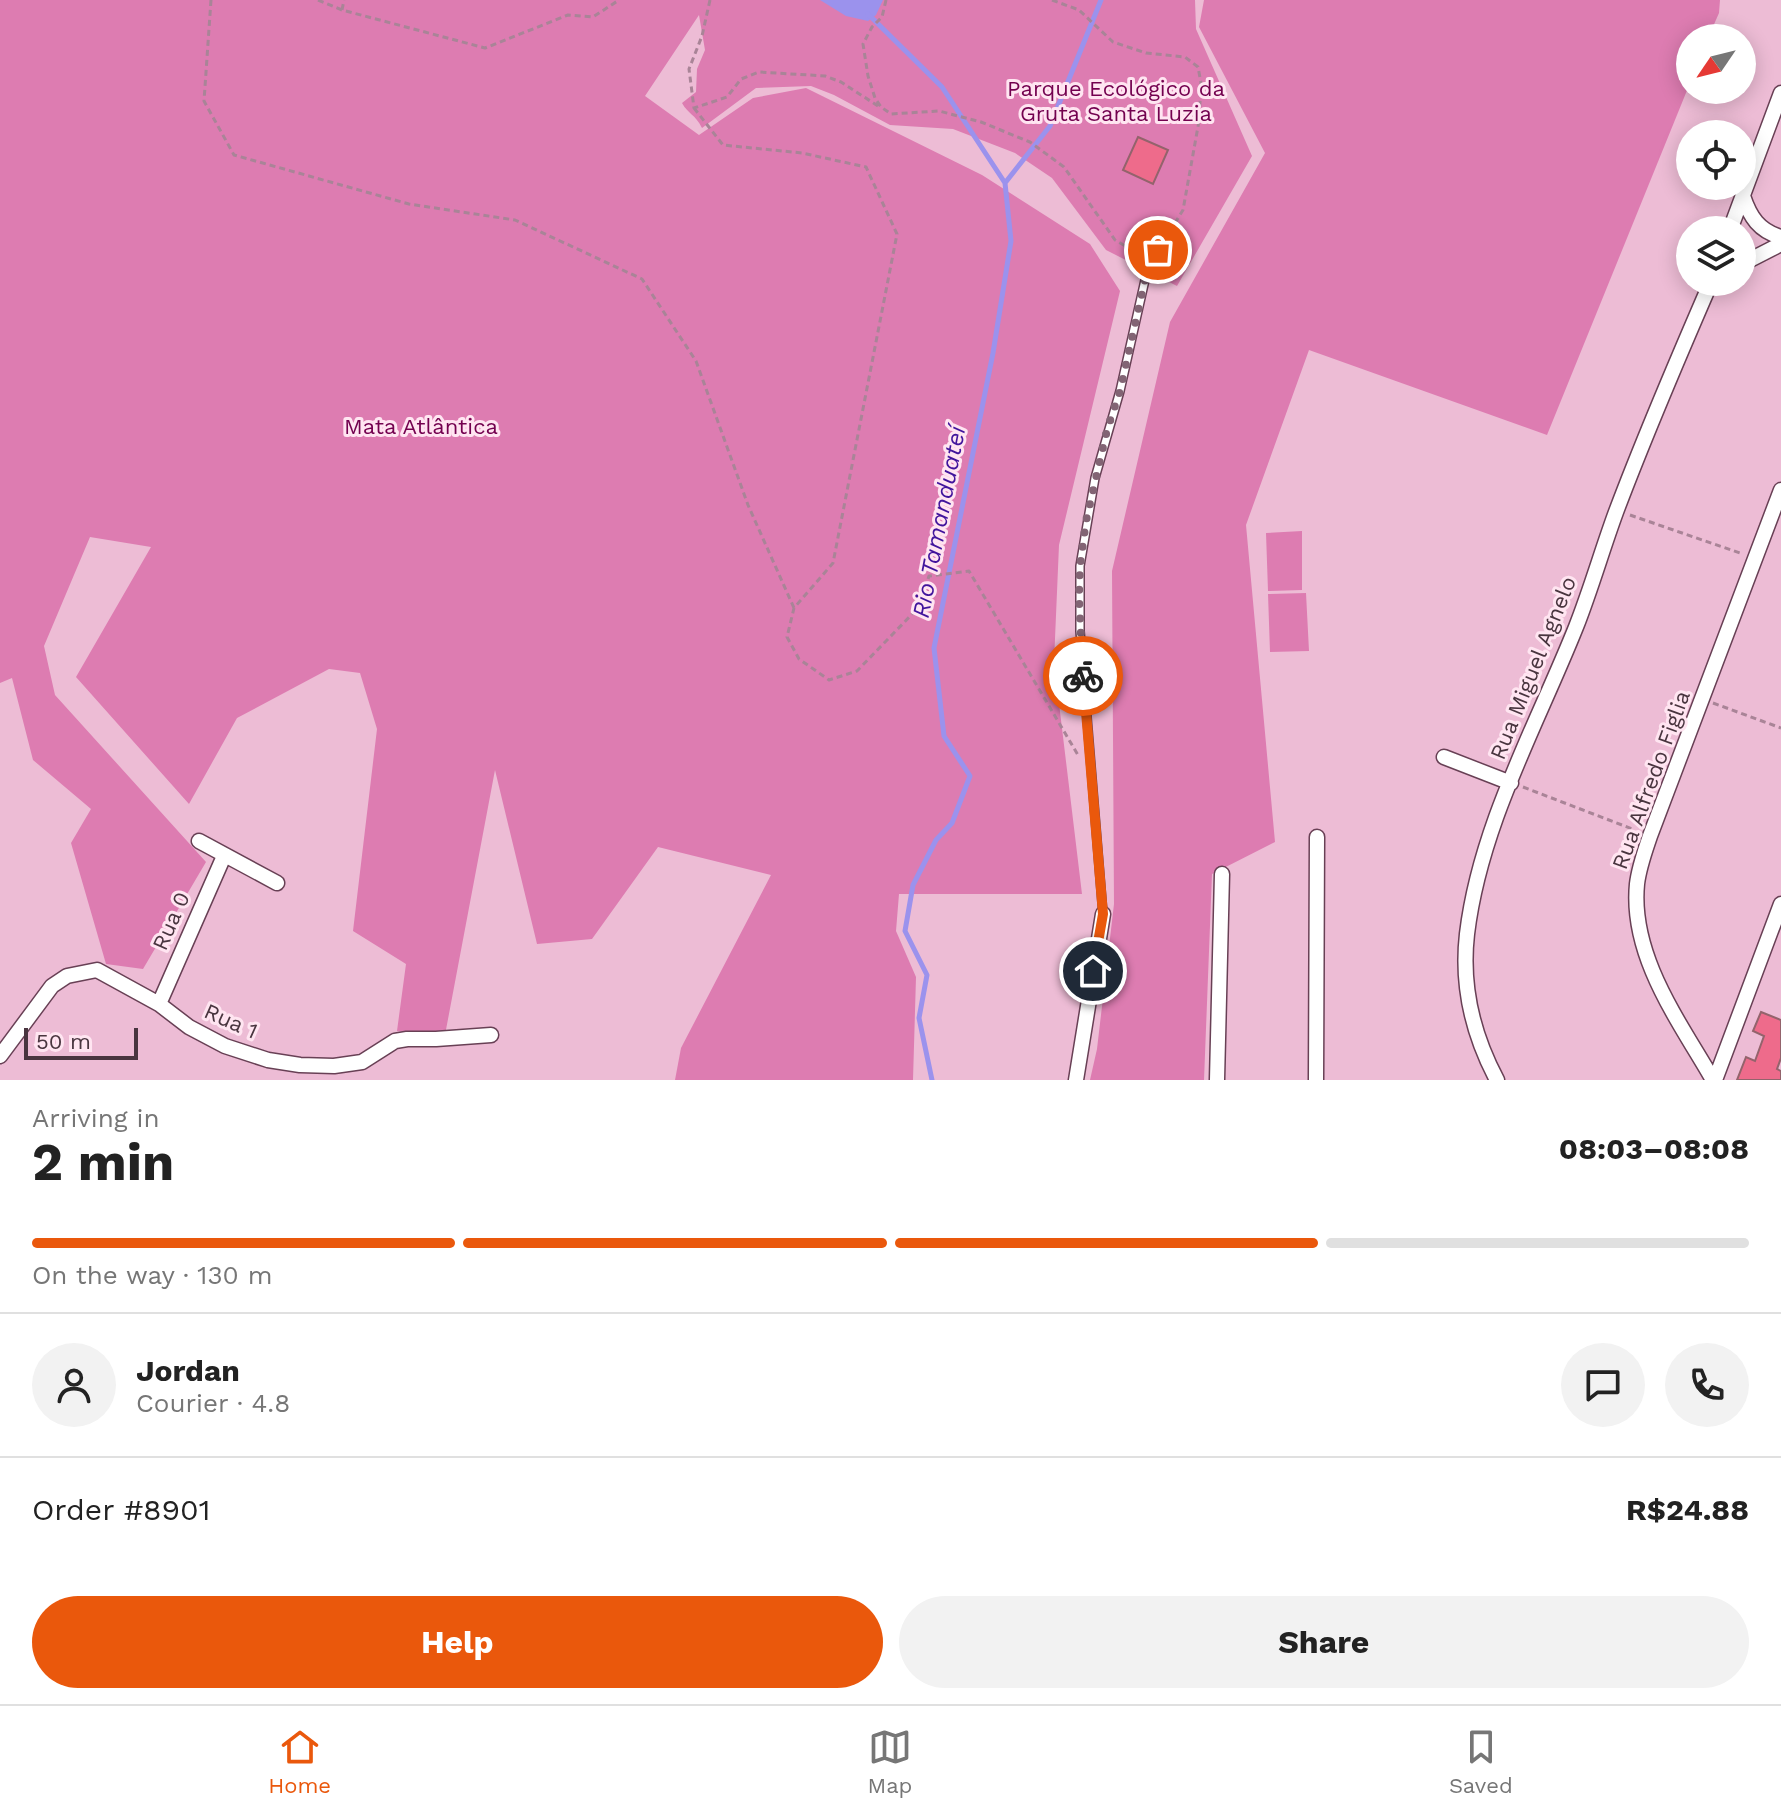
<!DOCTYPE html>
<html lang="en">
<head>
<meta charset="utf-8">
<style>
  :root { --surface:#fff; --page:#f2f2f2; --text:#222; --muted:#767676; --line:#e0e0e0; --accent:#ea580c }
  body { margin:0; font-family:"Work Sans",sans-serif; background:var(--page); color:var(--text); height:100vh; display:flex; flex-direction:column; font-size:30px; white-space:nowrap }
  * { box-sizing:border-box; margin:0 }
  p { font-size:26px; color:var(--muted) }
  .icon { flex:none; width:44px; height:44px; fill:none; stroke:currentColor; stroke-width:2; stroke-linecap:round; stroke-linejoin:round }
  .map { position:relative; height:1080px; overflow:hidden }
  .sheet { display:flex; flex-direction:column; background:var(--surface); flex:1 }
  .sheet>* { flex:none }
  .needle { width:52px; rotate:235deg }
  .fabs { position:absolute; left:1676px; top:24px; display:grid; gap:16px }
  .fabs a { display:grid; place-items:center; width:80px; height:80px; border-radius:50%; background:var(--surface); box-shadow:0 4px 20px #0003; font-size:40px }
  .scale { position:absolute; left:24px; bottom:20px; width:114px; box-sizing:border-box; padding-left:8px; border:4px solid #49353f; border-top:0; font-size:22px; line-height:28px; white-space:nowrap; color:#49353f; -webkit-text-stroke:6px #ffe5f1; paint-order:stroke }
  .pin { position:absolute; display:grid; place-items:center; width:68px; height:68px; color:#fff; margin:-34px; border:4px solid #fff; border-radius:50%; box-shadow:0 2px 8px #0007 }
  .courier { position:absolute; display:grid; place-items:center; width:80px; height:80px; margin:-40px; border:6px solid #ea580c; border-radius:50%; background:#fff; color:#222; box-shadow:0 2px 10px #0007 }
  .summary em { font-style:normal; font-weight:700 }
  .summary div { display:flex; flex-direction:column-reverse }
  .summary { display:flex; align-items:center; justify-content:space-between; height:136px; padding:0 32px }
  h1 { font-size:52px; font-weight:700; line-height:60px }
  .bar { display:grid; grid-template-columns:repeat(4,1fr); gap:12px 8px; align-content:center; height:96px; padding:0 32px }
  .bar i { height:10px; border-radius:6px; background:var(--line) }
  .bar .active { background:var(--accent) }
  .bar p { grid-column:span 4 }
  .line { display:flex; align-items:center; gap:20px; padding:0 32px; border-top:2px solid var(--line) }
  .line div { flex:1 }
  .round { display:grid; place-items:center; flex:none; width:84px; height:84px; border-radius:42px; background:var(--page) }
  .cta { display:flex; gap:16px; margin-top:auto; padding:16px 32px }
  .cta a { flex:1; height:92px; border-radius:48px; background:var(--accent); color:#fff; font-size:32px; font-weight:700; line-height:92px; text-align:center }
  .cta a+a { background:var(--page); color:var(--text) }
  .tabs { display:flex; justify-content:space-around; align-items:center; height:112px; border-top:2px solid var(--line); background:var(--surface); font-size:22px; color:var(--muted) }
  .tabs a { display:grid; justify-items:center; gap:4px }
  .tabs .active { color:var(--accent) }
  .map>svg:first-child { display:block }
  .green { fill:#dd7cb1 }
  .water { fill:#9b92ed }
  .lines { fill:none; stroke-linecap:round; stroke-linejoin:round }
  .stream { stroke:#9b92ed; stroke-width:5 }
  .building { fill:#ee6b8b; stroke:#93636c; stroke-width:2 }
  .lane-casing { stroke:#684055; stroke-width:10 }
  .street-casing { stroke:#684055; stroke-width:17 }
  .path { stroke:#a98497; stroke-width:3; stroke-dasharray:6 4; stroke-linecap:butt }
  .lane { stroke:#fff; stroke-width:7 }
  .street { stroke:#fff; stroke-width:14 }
  .done { stroke:#826474; stroke-width:8; stroke-dasharray:0 14.4 }
  .route { stroke:#ea580c; stroke-width:10 }
  .labels { text-anchor:middle; dominant-baseline:central; stroke-width:6; stroke-linejoin:round; paint-order:stroke }
  .park-label { font-size:22px; fill:#73014f; stroke:#ffe5f1 }
  .street-label { font-size:22px; fill:#49353f; stroke:#ffe5f1 }
  .water-label { font-size:24px; font-style:italic; fill:#41149c; stroke:#ffe5f1 }
</style>
</head>
<body>
<div class="map">
<svg width="1781" height="1080" viewBox="0 0 1781 1080">
  <rect width="100%" height="100%" fill="#edbcd5"/>
  <path class="green" d="M0,0H1195L1196,29L1252,156L1177,286L1106,250L1052,178L1015,153L953,129L890,125L834,95L811,86L756,88L702,128C695,114 688,114 682,103L696,92L697,69L705,50L699,15L645,96L699,135L753,98L806,88L982,175L1090,244L1120,291L1059,545L1054,662L1082,894H899L896,931L916,977L913,1080H675L681,1048L771,875L658,847L592,939L537,944L495,770L445,1035L397,1031L406,964L353,931L377,729L360,673L329,669L237,718L189,804L76,677L151,547L90,537L44,646L55,695L206,862L143,969L106,964L71,843L91,809L33,760L12,678L0,683Z
    M1204,0H1720L1719,13L1708,38H1690V83L1547,435L1309,350L1246,525L1275,842L1212,874L1204,1080H1090L1097,1049L1114,904L1112,571L1170,322L1265,153L1199,27Z
    M1302,531V590L1268,591L1266,533Z
    M1306,593L1309,651L1270,652L1268,594Z"/>
  <path class="water" d="M820,0H883L876,15L868,21L846,16Z"/>
  <g class="lines">
    <path class="stream" d="M868,14L942,87L1005,183L1011,241L993,353L934,648L944,736L970,776L952,823L936,840L913,885L905,931L927,975L919,1018L932,1080
      M1005,183L1050,126L1101,0"/>
  </g>
  <path class="building" d="M1138,137L1168,150L1153,184L1123,170Z
    M1761,1012L1781,1020V1058L1777,1069L1781,1071V1080H1737L1746,1057L1755,1061L1764,1036L1753,1031Z"/>
  <g class="lines">
    <g class="lane-casing">
      <path id="lane" d="M1103,914L1080,631V566L1095,478L1120,391L1145,280L1158,250"/>
    </g>
    <g class="street-casing">
      <path id="street" d="M1743,196C1750,217 1759,231 1781,237
        M1730,230L1781,93
        M1742,264L1781,244
        M1444,757L1511,783
        M199,841L277,883
        M159,1004L224,856
        M0,1056L52,986L67,976L97,970L159,1004L189,1027L225,1046L268,1060L300,1065L334,1066L362,1062L395,1041L407,1039H436L491,1035
        M1076,1080L1103,914
        M1217,1080L1222,874
        M1316,1080L1317,837
        M1497,1080C1473,1035 1461,986 1467,934C1480,826 1536,727 1576,627C1591,589 1602,550 1616,512C1645,435 1678,358 1711,282
        M1713,1080C1679,1021 1630,956 1637,884C1639,867 1645,851 1650,836L1781,490
        M1715,1080L1781,904"/>
    </g>
    <path class="path" d="M211,0L204,101L234,155L409,204L515,220L642,279L696,361L748,505L794,608
      M318,0L342,10L485,48L568,15L593,17L619,0
      M710,0L702,36L689,69L694,108L727,97L741,79L759,72L825,76L841,82L878,106
      M886,0L882,17L872,27L863,44L868,76L875,98L881,107L891,114L939,111L981,122L1030,142L1064,167L1115,240L1141,255L1146,254
      M1052,0L1079,10L1113,42L1146,53L1185,57L1198,67L1201,83L1199,121L1183,210L1164,241
      M342,10L344,0
      M694,108L723,145L802,153L866,167L897,234L833,563L794,608L787,637L799,659L829,680L857,671L919,607L929,576L969,571L1078,755
      M1630,515L1740,553
      M1713,703L1781,728
      M1523,787L1635,830"/>
    <use href="#lane" class="lane"/>
    <use href="#street" class="street"/>
  </g>
  <g class="lines">
    <path class="done" d="M1083,676L1079,597L1080,566L1086,521L1107,430L1120,391L1145,280L1158,250"/>
    <path class="route" d="M1083,676L1103,914L1093,971"/>
  </g>
  <g class="labels">
    <g class="park-label">
      <text x="1116" y="88">Parque Ecológico da<tspan x="1116" dy="25">Gruta Santa Luzia</tspan></text>
      <text x="421" y="426">Mata Atlântica</text>
    </g>
    <g class="street-label">
      <text transform="translate(1533 668) rotate(-68)">Rua Miguel Agnelo</text>
      <text transform="translate(1651 780) rotate(-70)">Rua Alfredo Figlia</text>
      <text transform="translate(171 921) rotate(-66)">Rua 0</text>
      <text transform="translate(231 1021) rotate(24)">Rua 1</text>
    </g>
    <g class="water-label">
      <text transform="translate(939 522) rotate(-79)">Rio Tamanduateí</text>
    </g>
  </g>
</svg>
<div class="fabs">
<a><svg class="needle" viewBox="-14 -14 28 28"><path d="M0-13l5 13h-10z" fill="#e53935"/><path d="M0 13l5-13h-10z" fill="#767676"/></svg></a>
<a><svg class="icon" aria-label="locate" viewBox="0 0 24 24"><circle cx="12" cy="12" r="6"/><path d="M12 2v4M12 18v4M2 12h4M18 12h4"/></svg></a>
<a><svg class="icon" aria-label="layers" viewBox="0 0 24 24"><path d="M12 4l9 5-9 5-9-5zM3 14l9 5 9-5"/></svg></a>
</div>
<div class="scale">50 m</div>
<div class="pin" style="left:1158px;top:250px;background:#ea580c"><svg class="icon" aria-label="bag" viewBox="0 0 24 24"><path d="M5 8h14l-1 12H6zM9 8a3 3 0 0 1 6 0"/></svg></div>
<div class="pin" style="left:1093px;top:971px;background:#1f2937"><svg class="icon" aria-label="home" viewBox="0 0 24 24"><path d="M3 11l9-7 9 7M6 9v11h12V9"/></svg></div>
<div class="courier" style="left:1083px;top:676px"><svg class="icon" aria-label="bike" viewBox="0 0 24 24"><circle cx="6" cy="16" r="4"/><circle cx="18" cy="16" r="4"/><path d="M6 16l4-8h5l3 8M10 8l3 8H6M13 5h3"/></svg></div>
</div>
<section class="sheet">
<div class="summary"><div><h1>2 min</h1><p>Arriving in</p></div><em>08:03–08:08</em></div>
<div class="bar"><i class="active"></i><i class="active"></i><i class="active"></i><i></i><p>On the way · 130 m</p></div>
<div class="line" style="height:144px"><a class="round"><svg class="icon" aria-label="person" viewBox="0 0 24 24"><circle cx="12" cy="8" r="4"/><path d="M4 21q1-7 8-7t8 7"/></svg></a><div><b>Jordan</b><p>Courier · 4.8</p></div><a class="round"><svg class="icon" aria-label="chat" viewBox="0 0 24 24"><path d="M4 5h16v11H9l-5 4z"/></svg></a><a class="round"><svg class="icon" aria-label="phone" viewBox="0 0 24 24"><path d="M5 4h4l2 5-3 2q2 4 5 5l2-3 5 2v4C11 20 4 13 5 4z"/></svg></a></div>
<div class="line" style="height:104px"><div>Order #8901</div><b>R$24.88</b></div>
<div class="cta"><a>Help</a><a>Share</a></div>
</section>
<nav class="tabs">
<a class="active"><svg class="icon" aria-label="home" viewBox="0 0 24 24"><path d="M3 11l9-7 9 7M6 9v11h12V9"/></svg>Home</a>
<a><svg class="icon" aria-label="map" viewBox="0 0 24 24"><path d="M3 6l6-2 6 2 6-2v14l-6 2-6-2-6 2zM9 4v14M15 6v14"/></svg>Map</a>
<a><svg class="icon" aria-label="saved" viewBox="0 0 24 24"><path d="M7 4h10v16l-5-4-5 4z"/></svg>Saved</a>
</nav>
</body>
</html>
